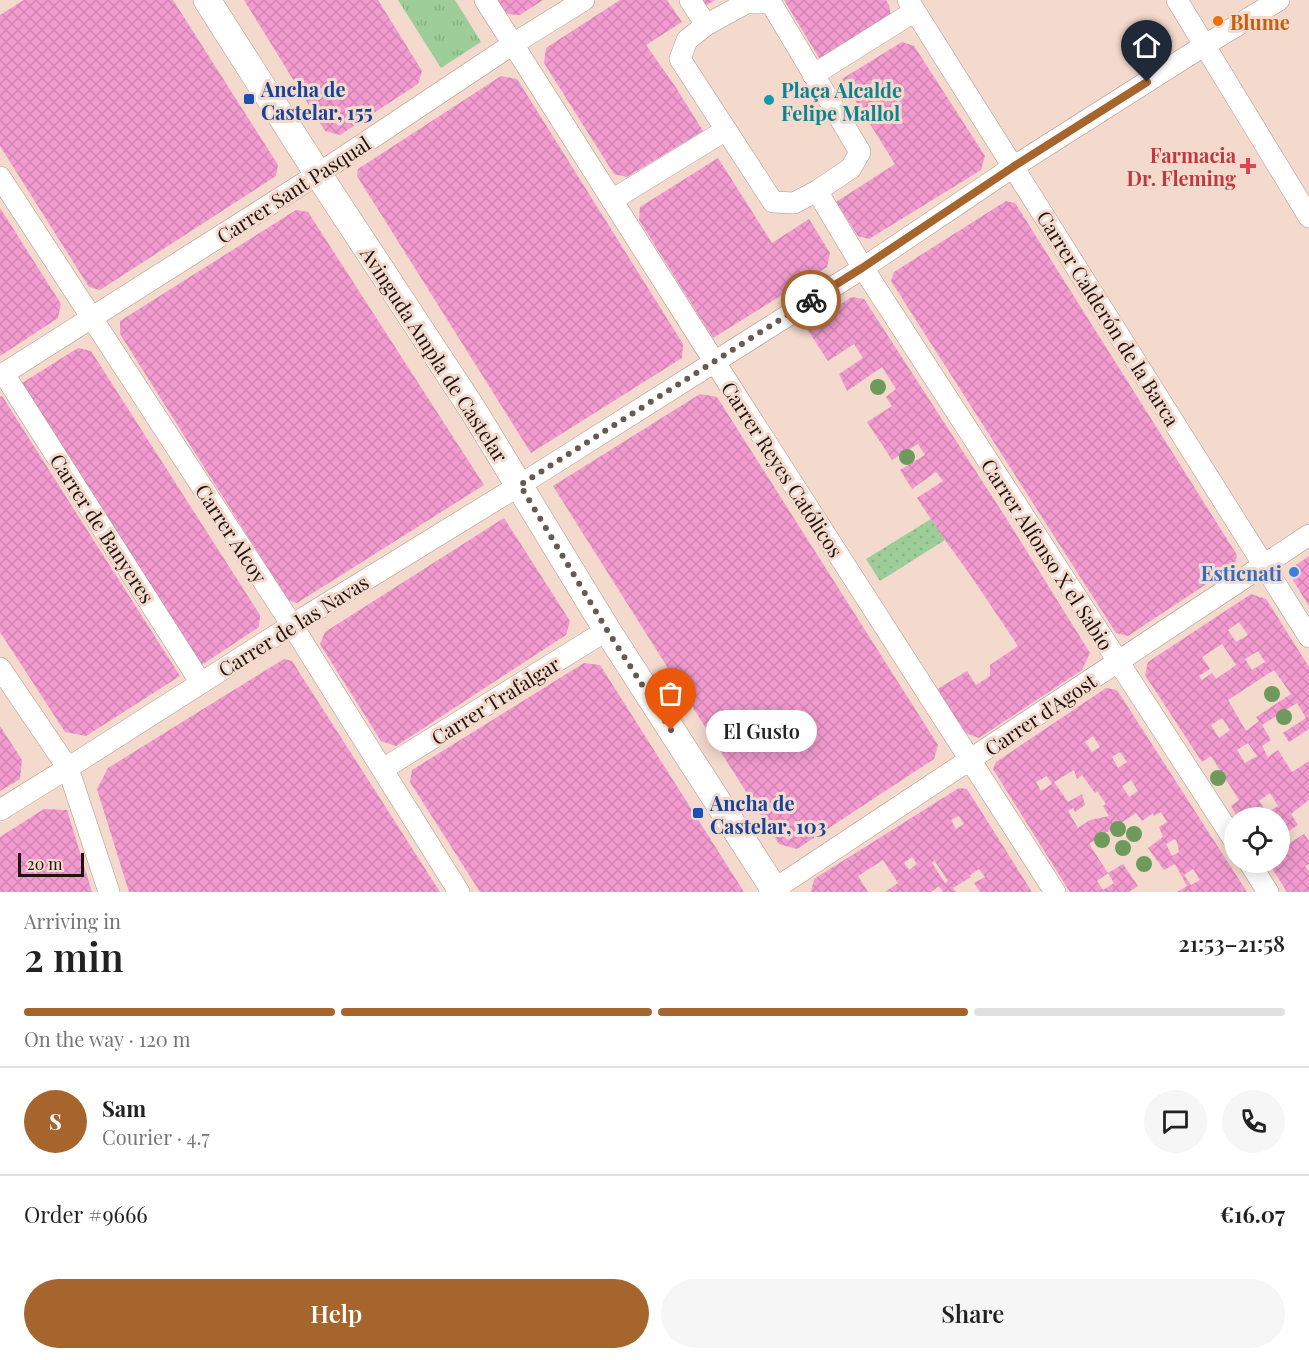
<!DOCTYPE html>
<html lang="en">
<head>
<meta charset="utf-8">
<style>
  :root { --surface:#fff; --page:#f6f6f6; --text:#222; --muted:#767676; --line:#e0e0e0; --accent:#a5652d }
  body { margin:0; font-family:"Playfair Display",serif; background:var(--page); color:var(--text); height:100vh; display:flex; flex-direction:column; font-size:22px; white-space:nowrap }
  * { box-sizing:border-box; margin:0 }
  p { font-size:20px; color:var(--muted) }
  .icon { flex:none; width:33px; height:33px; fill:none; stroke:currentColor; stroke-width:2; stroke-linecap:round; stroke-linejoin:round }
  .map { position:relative; height:892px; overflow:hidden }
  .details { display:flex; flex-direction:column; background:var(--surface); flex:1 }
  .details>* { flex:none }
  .buttons { position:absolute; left:1224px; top:807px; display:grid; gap:12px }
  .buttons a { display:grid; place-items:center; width:66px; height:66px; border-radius:50%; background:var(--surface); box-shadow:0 3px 15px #0003; font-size:30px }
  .scale { position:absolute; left:18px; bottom:15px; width:66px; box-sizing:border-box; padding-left:6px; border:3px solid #1d1410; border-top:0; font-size:16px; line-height:21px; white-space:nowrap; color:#1d1410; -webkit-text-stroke:4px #f4d9cd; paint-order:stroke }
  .pin { position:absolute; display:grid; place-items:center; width:51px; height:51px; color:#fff; margin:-62px -26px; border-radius:50% 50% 50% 0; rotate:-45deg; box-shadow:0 0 6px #0007 }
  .pin .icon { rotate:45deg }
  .courier { position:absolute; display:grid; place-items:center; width:60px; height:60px; margin:-30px; border:4px solid #a5652d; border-radius:50%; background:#fff; color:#222; box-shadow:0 2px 8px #0007 }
  .bubble { position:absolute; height:42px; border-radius:21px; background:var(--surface); box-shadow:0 3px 15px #0003; font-size:20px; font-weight:600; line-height:42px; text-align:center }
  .headline em { font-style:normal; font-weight:600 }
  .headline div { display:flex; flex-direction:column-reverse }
  .headline { display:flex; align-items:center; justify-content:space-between; height:102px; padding:0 24px }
  h1 { font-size:39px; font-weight:600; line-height:45px }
  .bar { display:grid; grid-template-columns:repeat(4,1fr); gap:9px 6px; align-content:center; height:72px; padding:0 24px }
  .bar i { height:8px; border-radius:4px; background:var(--line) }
  .bar .active { background:var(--accent) }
  .bar p { grid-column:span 4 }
  .line { display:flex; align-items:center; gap:15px; padding:0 24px; border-top:2px solid var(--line) }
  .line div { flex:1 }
  .round { display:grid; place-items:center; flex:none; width:63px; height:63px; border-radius:32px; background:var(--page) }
  .primary-button { display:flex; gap:12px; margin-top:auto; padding:12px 24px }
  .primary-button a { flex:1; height:69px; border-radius:36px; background:var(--accent); color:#fff; font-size:24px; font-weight:600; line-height:69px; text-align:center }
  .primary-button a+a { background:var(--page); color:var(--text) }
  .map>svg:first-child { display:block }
  .grass { fill:url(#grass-dots) }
  .park { fill:url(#park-tufts) }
  .building { fill:url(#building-cross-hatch); fill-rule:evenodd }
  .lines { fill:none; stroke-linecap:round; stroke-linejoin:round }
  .minor-casing { stroke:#af958a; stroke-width:22 }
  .major-casing { stroke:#af958a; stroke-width:28 }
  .minor { stroke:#fff; stroke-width:21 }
  .major { stroke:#fff; stroke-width:27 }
  .tree { fill:#6e9b5c }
  .done { stroke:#685952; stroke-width:6; stroke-dasharray:0 10.8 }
  .route { stroke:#a5652d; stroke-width:8 }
  .food-dot { fill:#e8710a; stroke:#f4d9cd; stroke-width:2 }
  .transit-dot { fill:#1a4fb4; stroke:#f4d9cd; stroke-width:2 }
  .culture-dot { fill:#0f9aa8; stroke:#f4d9cd; stroke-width:2 }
  .health-dot { fill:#e0444e; stroke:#f4d9cd; stroke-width:2 }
  .shop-dot { fill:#3f7fe0; stroke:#f4d9cd; stroke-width:2 }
  .labels { text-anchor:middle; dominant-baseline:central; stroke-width:6; stroke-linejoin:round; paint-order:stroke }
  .food-label { font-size:20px; font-weight:bold; fill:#c56008; stroke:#f4d9cd; text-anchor:start }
  .transit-label { font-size:20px; font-weight:bold; fill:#164399; stroke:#f4d9cd; text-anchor:start }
  .culture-label { font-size:20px; font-weight:bold; fill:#0d838f; stroke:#f4d9cd; text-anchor:start }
  .health-label { font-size:20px; font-weight:bold; fill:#be3a42; stroke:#f4d9cd; text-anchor:end }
  .street-label { font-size:20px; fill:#1d1410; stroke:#f4d9cd }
  .shop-label { font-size:20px; font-weight:bold; fill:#366cbe; stroke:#f4d9cd; text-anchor:end }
</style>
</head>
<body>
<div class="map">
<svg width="1309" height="892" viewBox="0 0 1309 892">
  <defs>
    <pattern id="grass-dots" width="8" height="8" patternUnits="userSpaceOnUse" patternTransform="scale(1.5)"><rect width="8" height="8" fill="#9dce99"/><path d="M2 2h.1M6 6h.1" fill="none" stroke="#87b083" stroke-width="1.8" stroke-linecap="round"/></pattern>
    <pattern id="park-tufts" width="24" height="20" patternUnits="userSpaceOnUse" patternTransform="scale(1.5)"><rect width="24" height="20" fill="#9dce99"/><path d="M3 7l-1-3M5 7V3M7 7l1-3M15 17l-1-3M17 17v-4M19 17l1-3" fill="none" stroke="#87b083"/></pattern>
    <pattern id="building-cross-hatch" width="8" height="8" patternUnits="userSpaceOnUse" patternTransform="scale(1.5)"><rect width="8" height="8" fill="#f39bd0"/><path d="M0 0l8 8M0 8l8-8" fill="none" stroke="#d085b2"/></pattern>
  </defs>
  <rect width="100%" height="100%" fill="#f4d9cd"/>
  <path class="grass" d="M931,519L945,540L880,581L866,559Z"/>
  <path class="park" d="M398,0H455L481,42L441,68Z"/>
  <path class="building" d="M24,0H173L278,165L276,176L100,290L89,287L0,146V15Z
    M244,0H378L422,71L418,84L340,135L325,131Z
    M497,0H543L520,15L506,14Z
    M620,0H667L682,22L646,45L675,86L703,131L627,177L614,174L544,63L546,48Z
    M701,0H715L705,6Z
    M784,0H886L889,5L891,17L821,61Z
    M902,42L914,46L985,156L981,170L869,239L858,236L836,202L895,164L842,79Z
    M501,76L517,79L683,344L682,358L531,453L357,176L358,169Z
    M718,158L772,243L809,219L830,253L827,267L713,338L639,220L640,207Z
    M1006,201L1015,203L1237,555L1235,565L1128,636L1116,633L891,281L894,272Z
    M0,208L61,304L58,318L0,356Z
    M296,210L308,212L484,485L297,603L288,600L120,334V321Z
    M852,297L864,299L1006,518L1090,653L1082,670L979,738L963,732L936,690L967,671L976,685L990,676V665L1018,646L971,576L945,540L917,498L943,481L936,472L912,489L900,470L925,455L918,444L892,460L867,422L892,406L886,397L896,389L882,367L847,391L839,374L863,358L854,344L828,361L805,326Z
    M78,348L91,351L260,615L259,627L200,666L22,383Z
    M700,394L717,397L938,745L934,759L797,849L779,844L553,486Z
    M2,396L180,676L86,736L65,732L0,632V397Z
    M504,518L570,621L566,635L396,746L381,741L320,644L325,632Z
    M1309,556V606L1293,580L1296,565Z
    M1251,594L1266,599L1309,667V729L1289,742L1283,733L1306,718L1297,703L1262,725L1271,740L1262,746L1268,757L1278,750L1292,772L1309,761V800L1291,814L1298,825L1284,834L1290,843L1304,834L1309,841V864L1305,866L1309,871V892H1287L1268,862H1280V818H1238L1231,806L1239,800L1211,756L1202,762L1145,675L1148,662ZM1239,622L1248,635L1236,642L1228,630ZM1222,644L1236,665L1216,679L1212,673L1202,680L1199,676L1210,669L1202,657ZM1258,651L1265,662L1252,670L1245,659ZM1274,670L1291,694L1256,717L1259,721L1246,731L1228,700ZM1222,718L1230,730L1219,738L1211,725ZM1248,743L1257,756L1245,763L1237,750ZM1270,793L1278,806L1267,813L1259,801Z
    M284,659L292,661L440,892H129L97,789L108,768Z
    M584,663L600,665L744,892H480L410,782L412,770Z
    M1106,688L1117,690L1247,892H1177L1187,886L1175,864L1164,870L1148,848L1163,837L1159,827L1167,822L1161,812L1154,816L1153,813L1142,821L1136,813L1089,844L1108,873L1123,864L1138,886L1129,892H1070L993,769L996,762ZM1093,736L1100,747L1092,752L1085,742ZM1120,752L1127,762L1118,768L1112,757ZM1074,770L1077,779L1082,775L1095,793L1097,791L1106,804L1103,806L1109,816L1090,820L1078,828L1068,811L1073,808L1075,812L1085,805L1082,794L1068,802L1054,782ZM1047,776L1052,784L1041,791L1036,782ZM1131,780L1138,791L1129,797L1122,786ZM1175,839L1177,842L1179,852L1172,856L1166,844ZM1193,869L1200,880L1191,885L1184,875ZM1108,873L1114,883L1103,890L1097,881Z
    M0,726L22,760L20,779L0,791Z
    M959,788L967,789L1032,892H980L974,883L985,877L979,869L969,876L971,877L953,888L956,892H943L939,886L931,892H885L898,883L883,860L858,876L868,892H811L814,879ZM959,816L964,824L956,829L951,820ZM912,857L917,864L909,870L904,863ZM934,860L948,881L945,883L932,863Z
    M44,809L67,810L92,892H0V837Z"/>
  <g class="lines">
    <g class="minor-casing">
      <path id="minor" d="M485,0L714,361L1055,892
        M690,0L706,25
        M908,0L1309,637
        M1177,0L1309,217
        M746,3H771L860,152L851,168L817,191L794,203L773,202L680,59L687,40L706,25Z
        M813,75L915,11
        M0,177L292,625L459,892
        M817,191L863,268L1234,840
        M612,200L726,130
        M4,374L201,683
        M0,376L318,174L513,44L584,0
        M0,668L68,768L109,892
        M383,769L607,630
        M0,810L68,768L292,625L520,485L863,268L1013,167L1205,45L1279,0
        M1249,862L1268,892
        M770,892L1309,535"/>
    </g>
    <g class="major-casing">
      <path id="major" d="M207,0L318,174L473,410L607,630L776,892"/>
    </g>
    <use href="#minor" class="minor"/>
    <use href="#major" class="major"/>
  </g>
  <g class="tree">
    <circle cx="878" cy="387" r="8"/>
    <circle cx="907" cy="457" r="8"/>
    <circle cx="1272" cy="694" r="8"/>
    <circle cx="1284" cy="717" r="8"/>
    <circle cx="1218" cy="778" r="8"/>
    <circle cx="1118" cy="829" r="8"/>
    <circle cx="1134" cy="834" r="8"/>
    <circle cx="1102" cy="840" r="8"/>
    <circle cx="1123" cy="848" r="8"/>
    <circle cx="1144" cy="864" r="8"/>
  </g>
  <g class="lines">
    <path class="done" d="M671,730L607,630L520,485L811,300"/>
    <path class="route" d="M811,300L862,268L1013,167L1147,82"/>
  </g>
  <circle class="food-dot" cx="1218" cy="21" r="6"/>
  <g class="transit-dot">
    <rect x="243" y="93" width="12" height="12" rx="3"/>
    <rect x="692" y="807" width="12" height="12" rx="3"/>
  </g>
  <circle class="culture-dot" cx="769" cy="100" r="6"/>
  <path class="health-dot" d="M1245 157h6v6h6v6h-6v6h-6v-6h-6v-6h6z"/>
  <circle class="shop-dot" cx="1294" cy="572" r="6"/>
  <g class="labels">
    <g class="food-label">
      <text x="1230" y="21">Blume</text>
    </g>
    <g class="transit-label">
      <text x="261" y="88">Ancha de<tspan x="261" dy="23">Castelar, 155</tspan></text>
      <text x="710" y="802">Ancha de<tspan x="710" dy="23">Castelar, 103</tspan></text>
    </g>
    <g class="culture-label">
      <text x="781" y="89">Plaça Alcalde<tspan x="781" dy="23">Felipe Mallol</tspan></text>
    </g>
    <g class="health-label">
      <text x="1236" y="154">Farmacia<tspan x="1236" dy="23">Dr. Fleming</tspan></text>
    </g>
    <g class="street-label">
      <text transform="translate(293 189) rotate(-33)">Carrer Sant Pasqual</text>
      <text transform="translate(1109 318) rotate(58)">Carrer Calderón de la Barca</text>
      <text transform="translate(435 354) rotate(57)">Avinguda Ampla de Castelar</text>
      <text transform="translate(783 469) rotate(57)">Carrer Reyes Católicos</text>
      <text transform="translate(103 528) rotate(57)">Carrer de Banyeres</text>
      <text transform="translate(232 533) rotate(57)">Carrer Alcoy</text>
      <text transform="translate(1048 554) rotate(57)">Carrer Alfonso X el Sabio</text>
      <text transform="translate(293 625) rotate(-32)">Carrer de las Navas</text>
      <text transform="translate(495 700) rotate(-32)">Carrer Trafalgar</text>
      <text transform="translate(1040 714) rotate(-34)">Carrer d'Agost</text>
    </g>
    <g class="shop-label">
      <text x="1282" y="572">Esticnati</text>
    </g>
  </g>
</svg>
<div class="buttons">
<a><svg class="icon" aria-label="locate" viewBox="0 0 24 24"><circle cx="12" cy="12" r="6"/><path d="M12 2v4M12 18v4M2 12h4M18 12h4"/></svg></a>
</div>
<div class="scale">20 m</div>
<div class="pin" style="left:671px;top:730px;background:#ea580c"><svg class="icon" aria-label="bag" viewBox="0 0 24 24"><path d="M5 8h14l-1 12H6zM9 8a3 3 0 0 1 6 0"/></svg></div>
<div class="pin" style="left:1147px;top:82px;background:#1f2937"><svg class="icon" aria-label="home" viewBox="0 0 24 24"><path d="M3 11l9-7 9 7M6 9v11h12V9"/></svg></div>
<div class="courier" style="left:811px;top:300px"><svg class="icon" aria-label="bike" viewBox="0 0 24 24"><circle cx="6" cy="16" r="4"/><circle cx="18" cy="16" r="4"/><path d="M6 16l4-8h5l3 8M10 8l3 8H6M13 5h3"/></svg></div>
<div class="bubble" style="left:706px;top:710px;width:111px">El Gusto</div>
</div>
<section class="details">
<div class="headline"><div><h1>2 min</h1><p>Arriving in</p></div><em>21:53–21:58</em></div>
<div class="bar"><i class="active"></i><i class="active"></i><i class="active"></i><i></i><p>On the way · 120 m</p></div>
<div class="line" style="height:108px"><b class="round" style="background:var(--accent);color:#fff">S</b><div><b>Sam</b><p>Courier · 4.7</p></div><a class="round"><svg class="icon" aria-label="chat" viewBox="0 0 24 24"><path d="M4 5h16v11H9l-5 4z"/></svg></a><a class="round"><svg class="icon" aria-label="phone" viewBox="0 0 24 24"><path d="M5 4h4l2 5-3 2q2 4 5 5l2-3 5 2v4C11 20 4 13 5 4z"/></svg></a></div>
<div class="line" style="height:78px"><div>Order #9666</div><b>€16.07</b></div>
<div class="primary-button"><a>Help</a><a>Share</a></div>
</section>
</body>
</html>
